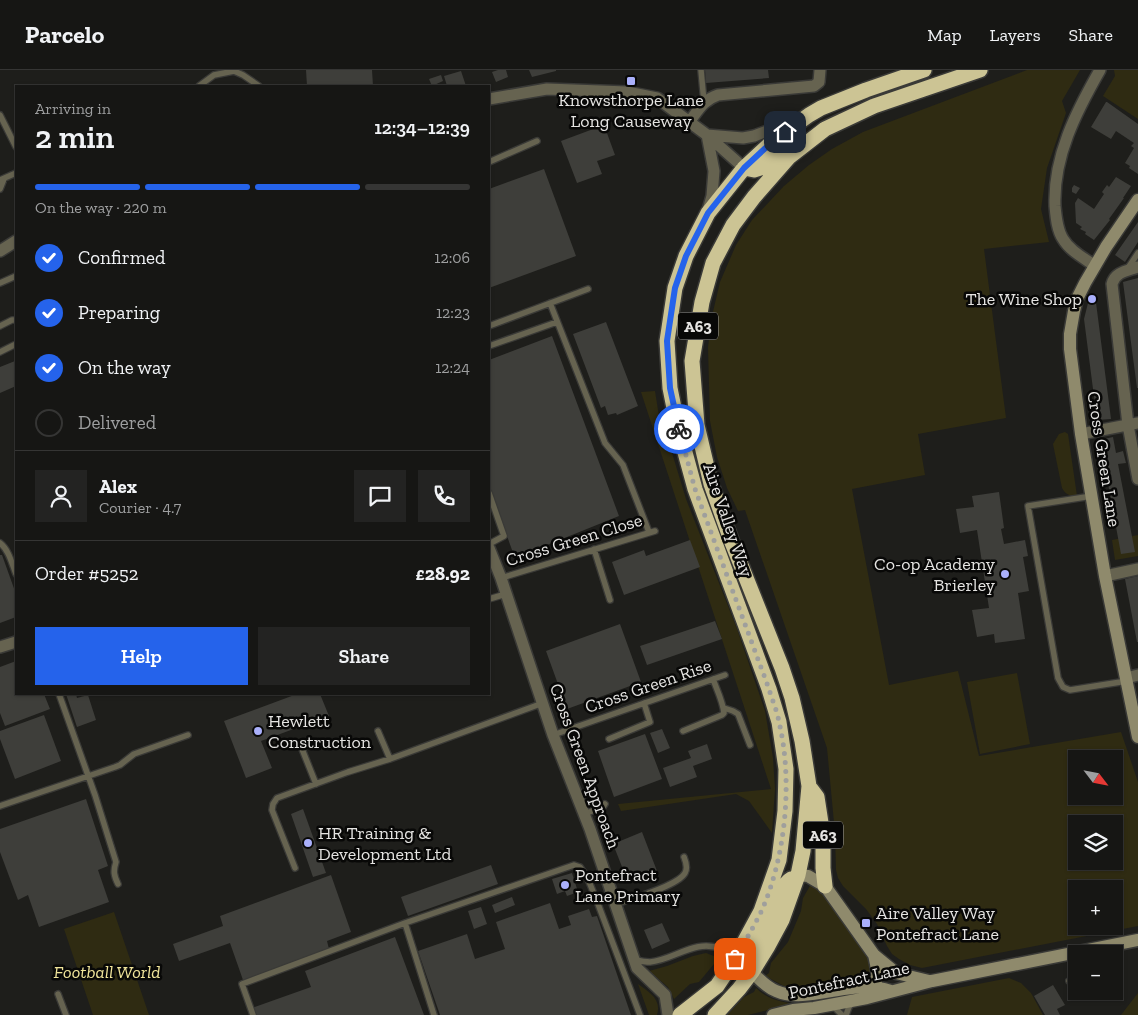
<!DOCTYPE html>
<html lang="en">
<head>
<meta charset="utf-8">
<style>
  :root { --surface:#161614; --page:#232322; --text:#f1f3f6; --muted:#9e9fa0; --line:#353534; --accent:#2563eb }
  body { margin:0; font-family:"Zilla Slab",serif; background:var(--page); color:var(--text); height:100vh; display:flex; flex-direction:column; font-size:19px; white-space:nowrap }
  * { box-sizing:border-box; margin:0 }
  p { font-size:16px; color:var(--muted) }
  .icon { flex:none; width:28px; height:28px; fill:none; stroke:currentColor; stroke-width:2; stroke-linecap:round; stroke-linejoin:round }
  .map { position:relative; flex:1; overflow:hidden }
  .side { position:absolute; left:15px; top:15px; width:475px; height:610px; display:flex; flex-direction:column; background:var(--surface); border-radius:0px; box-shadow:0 1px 4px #0004,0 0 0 1px var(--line) }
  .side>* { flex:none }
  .needle { width:32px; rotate:122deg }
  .buttons { position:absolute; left:1068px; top:680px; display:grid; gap:10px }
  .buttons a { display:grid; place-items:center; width:55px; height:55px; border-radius:0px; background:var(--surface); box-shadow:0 1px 4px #0004,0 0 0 1px var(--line); font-size:25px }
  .pin { position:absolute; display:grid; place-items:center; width:42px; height:42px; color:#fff; margin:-21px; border-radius:10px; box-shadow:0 2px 8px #0006 }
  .courier { position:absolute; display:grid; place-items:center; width:50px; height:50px; margin:-25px; border:4px solid #2563eb; border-radius:50%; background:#fff; color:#222; box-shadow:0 1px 6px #0007 }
  .overview em { font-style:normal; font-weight:600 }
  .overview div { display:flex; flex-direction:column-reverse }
  .overview { display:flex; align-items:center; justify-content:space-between; height:85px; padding:0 20px }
  h1 { font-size:32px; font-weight:600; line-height:38px }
  .bar { display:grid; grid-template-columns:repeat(4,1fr); gap:8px 5px; align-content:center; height:60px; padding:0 20px }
  .bar i { height:6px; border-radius:4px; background:var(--line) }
  .bar .current { background:var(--accent) }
  .bar p { grid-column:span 4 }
  .line { display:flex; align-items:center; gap:12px; padding:0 20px; border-top:1px solid var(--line) }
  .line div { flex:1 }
  .round { display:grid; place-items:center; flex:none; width:52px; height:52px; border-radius:0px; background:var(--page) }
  ol { padding:0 20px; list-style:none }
  li { display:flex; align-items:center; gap:15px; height:55px }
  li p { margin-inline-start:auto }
  li .icon { padding:5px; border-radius:50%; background:var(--accent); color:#fff; stroke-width:4 }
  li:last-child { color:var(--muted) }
  li i { width:28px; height:28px; border:2px solid var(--line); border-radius:50% }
  .button { display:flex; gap:10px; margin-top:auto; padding:10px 20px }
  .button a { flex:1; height:58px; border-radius:0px; background:var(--accent); color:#fff; font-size:20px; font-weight:600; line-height:58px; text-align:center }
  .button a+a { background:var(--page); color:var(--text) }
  header { display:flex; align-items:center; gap:30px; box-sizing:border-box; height:70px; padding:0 25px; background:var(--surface); border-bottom:1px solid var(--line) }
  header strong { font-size:24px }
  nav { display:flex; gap:28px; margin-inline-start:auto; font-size:18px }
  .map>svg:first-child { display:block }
  .green { fill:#2f2b12; fill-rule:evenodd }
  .building { fill:#3e3e3a }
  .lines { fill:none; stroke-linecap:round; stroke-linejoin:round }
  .lane-casing { stroke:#3a3a37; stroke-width:8 }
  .street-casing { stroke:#3a3a37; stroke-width:14 }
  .secondary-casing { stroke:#3a3a37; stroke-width:15 }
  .highway-casing { stroke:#3a3a37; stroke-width:18 }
  .lane { stroke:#666350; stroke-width:5.5 }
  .street { stroke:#666350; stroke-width:11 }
  .secondary { stroke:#8f8a6c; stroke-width:12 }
  .highway { stroke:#ccc494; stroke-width:15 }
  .done { stroke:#9f9f9c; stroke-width:5; stroke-dasharray:0 9 }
  .route { stroke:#2563eb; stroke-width:6 }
  .poi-dot { fill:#aab0fb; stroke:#080807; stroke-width:2 }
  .labels { text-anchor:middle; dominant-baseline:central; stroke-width:5; stroke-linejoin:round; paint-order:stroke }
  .shield { fill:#080807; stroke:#a3a2a0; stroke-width:1 }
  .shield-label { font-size:16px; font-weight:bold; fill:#e5e4e2 }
  .poi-label { font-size:18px; fill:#e5e4e2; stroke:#080807; text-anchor:start }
  .street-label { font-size:18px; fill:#e5e4e2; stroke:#080807 }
  .park-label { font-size:18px; font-style:italic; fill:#f1e59b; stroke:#080807 }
</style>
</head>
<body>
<header>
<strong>Parcelo</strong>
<nav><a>Map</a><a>Layers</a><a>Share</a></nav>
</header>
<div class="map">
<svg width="1138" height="945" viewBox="0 0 1138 945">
  <rect width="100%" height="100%" fill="#1e1e1b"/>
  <path class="green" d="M1027,0H1080L1062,31L1066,43L1047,98L1041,139L1049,172L984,179L1006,348L918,364L925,405L852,419L889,615L958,601L979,686L1121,662L1138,712V856L922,898L910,895L899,889L892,884L887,876L877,854L866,839L843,816L838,808L836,800L835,763L827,678L745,440L738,441L727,418L717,387L710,351L708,277L712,246L720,212L736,175L752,150L784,116L809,95L832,79L863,62ZM1076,689H1114V726H1076ZM1076,754H1114V791H1076ZM1076,819H1114V856H1076Z
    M1114,0H1138V49L1103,26L1115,6Z
    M655,321L661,359L669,373L686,429L737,559L765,641L773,688L775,719L772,763L749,731L736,724L621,741L618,734L771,719L641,322Z
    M1065,362L1068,364L1077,426C1071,427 1065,424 1062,418L1053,374L1059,364Z
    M1138,465V486L1115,490L1112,470Z
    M1017,603L1030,674L980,684L967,612Z
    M811,814L818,818L823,823L868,887C872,895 873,903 870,911L845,912L805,919L784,916L765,906L769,903L771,893L788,872L801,841L803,828Z
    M114,842L149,945H93L91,939L64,859Z
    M706,883L719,888L699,912L690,914L674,929L668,917L649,901L667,896L693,886Z
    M1009,908L1021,913L1031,923L1043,945H907L912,927Z
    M638,914C649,922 662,929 657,945H649Z
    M756,918C765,927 776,931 789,933V935L748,945H727L744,927L754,922Z
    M1138,923V945H1121Z"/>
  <path class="building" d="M306,0H372L373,16H307Z
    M498,0H506L508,7L496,12L492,2Z
    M529,0H556V1L532,7Z
    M705,0H768L769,8L706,13Z
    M461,1L466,16H447L444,6Z
    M441,5L443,11L432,16L429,9Z
    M1106,32H1107L1138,54V104L1129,98L1130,96L1125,93L1134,78L1131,76L1134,73L1116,61L1111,69L1091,57Z
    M604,55L615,85L597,91L602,104L577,113L561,71Z
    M544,99L576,186L489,218V119Z
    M1116,107L1131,116L1123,128H1124L1109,149L1110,150L1094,170L1085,164L1086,162L1080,159L1082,157L1076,153L1075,133L1078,128L1094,139L1104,124L1102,122L1107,115L1109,117Z
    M1074,115L1080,118L1076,124L1072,122V118Z
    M1138,152V172L1125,192L1115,185Z
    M1138,208V318H1137L1123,212Z
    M1090,225H1095L1111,349L1097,350L1084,249Z
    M606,252L638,336L617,345L616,343L608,345L605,336L601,338L573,264Z
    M552,266L619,446L515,488L489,417V290Z
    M15,291L16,294V316L0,323V297Z
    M1113,367L1116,383L1123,381L1126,393L1118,394L1135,482L1121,484L1100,370Z
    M999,422L1004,458L1001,459L1004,474L1025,470L1028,486L1023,487L1029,521L1018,523L1025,569L995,573L994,564L977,567L972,540L989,538L977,460L960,463L956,439L974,437L972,426Z
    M690,470L700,497L624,525L612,492L644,480L646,486Z
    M0,485H2L16,524V547L0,553Z
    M1138,506V572H1137L1125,509Z
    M715,551L722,569L647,595L640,576Z
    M620,554L641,612L567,639L546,581Z
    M16,591V624H44L50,639L5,656L0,643V597Z
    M66,624H76L77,628L88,625L96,650L77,657Z
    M297,624H320L329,646L261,671L272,698L246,708L224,651Z
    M44,645L61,691L15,709L0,669V661Z
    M662,659L670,678L658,683L650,663Z
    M645,664L662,709L614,727L598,681Z
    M707,674L712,689L693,696L697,707L670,717L663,698L691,688L688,681Z
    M86,729L108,796L98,800L109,832L39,857L28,825L18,830L0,782V759Z
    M303,739L326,803L313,807L291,744Z
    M642,762L657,801L628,812L613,774Z
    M491,795L498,814L408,846L401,827Z
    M572,803L578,822L567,826L565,821L557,824L552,809Z
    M331,805L351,862L327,871L329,879L243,910L230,873L179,891L173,874L223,856L220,846Z
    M512,827L515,835L495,843L492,835Z
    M550,833L559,859L571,855L568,846L589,839L592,847L597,846L631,945H440L418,881L467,864L475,889L505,879L496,852Z
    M481,837L487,854L474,859L468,841Z
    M662,853L670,871L652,879L644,860Z
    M395,867L424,945H255L252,938L311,917L305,901Z
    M1053,915L1065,935L1057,939L1060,945H1045L1034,926Z"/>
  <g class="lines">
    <g class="lane-casing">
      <path id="lane" d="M701,0L704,32
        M199,16L214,5L234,1L243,5L259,16
        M0,45L16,77
        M489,92L537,71
        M0,110L16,103
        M0,119L4,109
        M1128,198L1138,183
        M0,213L16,206
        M550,233L605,373L623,395L649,462
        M0,256L12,250H16
        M489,256L588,219
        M489,276L557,252
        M0,282L16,274
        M489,423L504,466L489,474
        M1092,426L1028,436L1058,608L1063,617L1070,620L1127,611
        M0,473C9,480 12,494 16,504
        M594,479L610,530
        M501,508L655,461
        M489,529L506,524
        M59,624L95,725L116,792C113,801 114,806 118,814
        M724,638L733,641L738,644L750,675
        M378,661L390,689
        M683,661L722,645L724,643C723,632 717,620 713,609
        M553,665L725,605
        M609,669L650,652L644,633
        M300,674L316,714
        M0,736L115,697L120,695L134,684L188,665
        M584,744L603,737L605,734
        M295,798L272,740L273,734L277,728L348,702L390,689L543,633
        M616,834C631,829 678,816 685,803C688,798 686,792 684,787
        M405,853L434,945
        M635,890C640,891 645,892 650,892C674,890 696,868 721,879C732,884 742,894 752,902
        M1114,901L1118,900
        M1069,911L1076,909
        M58,924L66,945
        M833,936L842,945
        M253,945L242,914L405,853L574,795L580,797L588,809L598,834L640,945
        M846,945L849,937L853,932"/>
    </g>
    <g class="street-casing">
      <path id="street" d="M489,29L547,19L627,22L657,28L707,65L744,98
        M689,52C698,41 703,30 718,25L814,16L819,12L820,0
        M707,65L743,68L754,66L793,51
        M707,65L714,101L712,126L708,140
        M0,181L16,171
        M1095,196C1084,188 1070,181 1063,169C1057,160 1056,147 1055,136C1053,87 1076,42 1100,0
        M1138,197C1127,201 1115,202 1112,214L1128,355L1138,409
        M1081,364L1138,353
        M489,478L501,508L553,665L590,759L637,898L665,925L668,945
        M1105,506L1138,499
        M0,577L16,572
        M1126,608L1138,605"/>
    </g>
    <g class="secondary-casing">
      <path id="secondary" d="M1138,130L1106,177L1085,213L1077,229L1074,241L1070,264V279L1081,364L1105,506L1138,667
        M798,805L808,806L825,816L874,885L896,903L929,911
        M752,902C759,909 766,917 776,921C798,931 829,920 852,918C866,916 878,917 891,921
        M870,923C880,907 878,903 874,885
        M773,945L793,940L814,938L867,928L932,911L1138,870"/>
    </g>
    <g class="highway-casing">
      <path id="highway" d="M744,98L754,100L764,97L776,88L789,87
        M811,719L817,727L823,766V798L825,816
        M746,888C753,879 759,868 765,858C771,846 780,815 791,809
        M680,945L717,916L735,889L761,841L779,790L785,741L786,699L779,652L769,619L695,419L677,353L670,318L667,271L675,218L686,186L708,143L744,98L773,71L809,45L821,38L866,20L924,0
        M715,945L739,919L752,902L768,876L782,850L798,805L803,781L809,716L802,671L792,628L782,598L731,470L711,414L697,355L692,291L702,232L713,193L733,155L754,127L789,87L825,59L874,36L980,0"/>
    </g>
    <use href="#lane" class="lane"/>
    <use href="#street" class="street"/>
    <use href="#secondary" class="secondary"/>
    <use href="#highway" class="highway"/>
  </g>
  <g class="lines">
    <path class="done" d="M679,359L695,419L769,619C772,630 777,640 779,652C793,710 786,787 761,842C753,858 744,873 735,889"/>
    <path class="route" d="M679,359L670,318L667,271L675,218L686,186L708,143L744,98L773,71L785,62"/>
  </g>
  <g class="poi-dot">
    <rect x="626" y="6" width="10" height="10" rx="2.5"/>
    <circle cx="1092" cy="229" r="5"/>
    <circle cx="1005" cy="504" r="5"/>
    <circle cx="258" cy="661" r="5"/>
    <circle cx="308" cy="773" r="5"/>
    <circle cx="565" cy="815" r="5"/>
    <rect x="861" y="848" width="10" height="10" rx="2.5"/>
  </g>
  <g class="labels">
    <g class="shield">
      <rect x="678" y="242.5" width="40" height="27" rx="4"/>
      <rect x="803" y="751.5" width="40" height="27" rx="4"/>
    </g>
    <g class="shield-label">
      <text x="698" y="256">A63</text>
      <text x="823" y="765">A63</text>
    </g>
    <g class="poi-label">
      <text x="631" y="30" text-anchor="middle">Knowsthorpe Lane<tspan x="631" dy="21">Long Causeway</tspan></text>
      <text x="1082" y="229" text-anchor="end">The Wine Shop</text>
      <text x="995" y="494" text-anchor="end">Co-op Academy<tspan x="995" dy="21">Brierley</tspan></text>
      <text x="268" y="651">Hewlett<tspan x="268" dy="21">Construction</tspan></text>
      <text x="318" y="763">HR Training &amp;<tspan x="318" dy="21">Development Ltd</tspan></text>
      <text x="575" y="805">Pontefract<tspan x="575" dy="21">Lane Primary</tspan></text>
      <text x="876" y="843">Aire Valley Way<tspan x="876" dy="21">Pontefract Lane</tspan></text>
    </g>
    <g class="street-label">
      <text transform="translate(1104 389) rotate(81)">Cross Green Lane</text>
      <text transform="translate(728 450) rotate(71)">Aire Valley Way</text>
      <text transform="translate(574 470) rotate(-17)">Cross Green Close</text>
      <text transform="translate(648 616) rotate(-19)">Cross Green Rise</text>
      <text transform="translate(585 696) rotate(70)">Cross Green Approach</text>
      <text transform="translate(849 910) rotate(-12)">Pontefract Lane</text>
    </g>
    <g class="park-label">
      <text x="107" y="902">Football World</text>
    </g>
  </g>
</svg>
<div class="buttons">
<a><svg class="needle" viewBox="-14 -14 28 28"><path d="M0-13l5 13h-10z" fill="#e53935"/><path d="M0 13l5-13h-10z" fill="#9e9fa0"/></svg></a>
<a><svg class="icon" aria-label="layers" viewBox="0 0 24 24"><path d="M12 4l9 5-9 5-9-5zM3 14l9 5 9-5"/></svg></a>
<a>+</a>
<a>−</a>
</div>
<div class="pin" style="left:735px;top:889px;background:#ea580c"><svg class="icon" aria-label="bag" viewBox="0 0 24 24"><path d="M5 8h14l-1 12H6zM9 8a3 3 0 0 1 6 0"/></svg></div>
<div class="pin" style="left:785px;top:62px;background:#1f2937"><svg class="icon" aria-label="home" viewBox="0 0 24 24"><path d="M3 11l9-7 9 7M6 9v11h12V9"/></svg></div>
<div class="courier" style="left:679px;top:359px"><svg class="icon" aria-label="bike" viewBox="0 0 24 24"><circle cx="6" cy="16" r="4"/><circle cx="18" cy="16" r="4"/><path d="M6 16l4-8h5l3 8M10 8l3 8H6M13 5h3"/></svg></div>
<section class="side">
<div class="overview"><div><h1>2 min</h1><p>Arriving in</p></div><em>12:34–12:39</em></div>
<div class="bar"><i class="current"></i><i class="current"></i><i class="current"></i><i></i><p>On the way · 220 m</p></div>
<ol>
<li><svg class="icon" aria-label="check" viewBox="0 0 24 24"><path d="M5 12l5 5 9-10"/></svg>Confirmed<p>12:06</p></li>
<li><svg class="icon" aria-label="check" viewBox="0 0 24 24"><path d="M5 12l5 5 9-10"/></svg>Preparing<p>12:23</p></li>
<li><svg class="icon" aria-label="check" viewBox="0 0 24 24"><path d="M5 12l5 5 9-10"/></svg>On the way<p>12:24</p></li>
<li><i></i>Delivered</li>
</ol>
<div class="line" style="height:90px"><a class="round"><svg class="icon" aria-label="person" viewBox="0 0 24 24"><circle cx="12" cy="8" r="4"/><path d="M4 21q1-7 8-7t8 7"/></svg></a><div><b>Alex</b><p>Courier · 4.7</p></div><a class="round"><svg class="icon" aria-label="chat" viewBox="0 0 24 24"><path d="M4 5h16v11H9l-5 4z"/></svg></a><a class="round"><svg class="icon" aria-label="phone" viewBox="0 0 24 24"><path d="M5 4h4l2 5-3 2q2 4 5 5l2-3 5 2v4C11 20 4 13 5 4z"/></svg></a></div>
<div class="line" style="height:65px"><div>Order #5252</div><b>£28.92</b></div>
<div class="button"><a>Help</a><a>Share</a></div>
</section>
</div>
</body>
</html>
